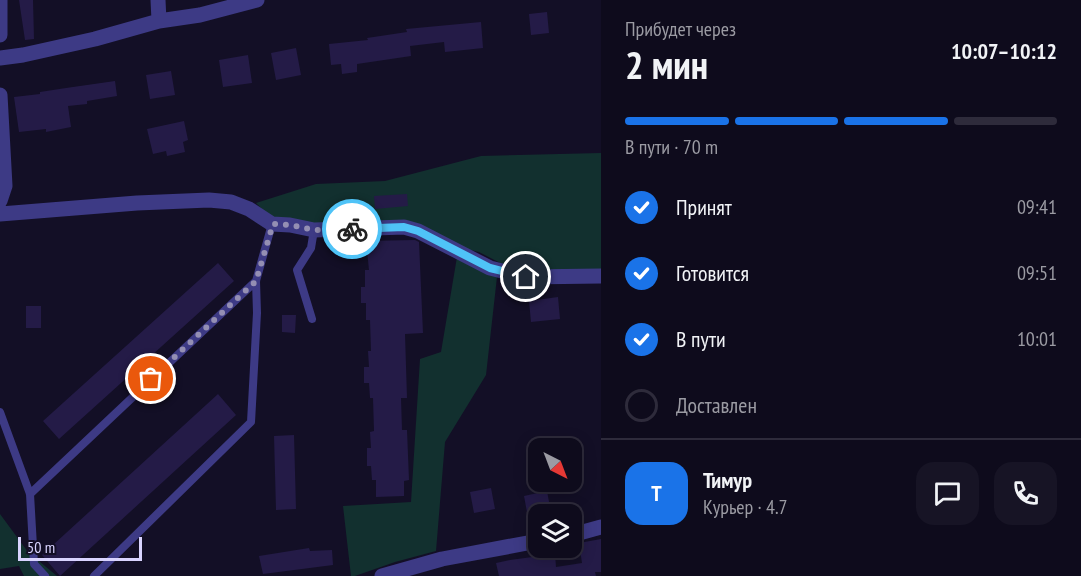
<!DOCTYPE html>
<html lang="ru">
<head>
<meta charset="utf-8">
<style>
  :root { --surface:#0e0b1c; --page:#171425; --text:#f1f3f6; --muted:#9b9ba3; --line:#2e2b3b; --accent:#1a73e8 }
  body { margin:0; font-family:"PT Sans Narrow",sans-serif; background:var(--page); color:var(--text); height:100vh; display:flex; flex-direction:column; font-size:22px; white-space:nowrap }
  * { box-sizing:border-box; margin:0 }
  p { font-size:20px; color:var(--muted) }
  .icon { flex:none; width:33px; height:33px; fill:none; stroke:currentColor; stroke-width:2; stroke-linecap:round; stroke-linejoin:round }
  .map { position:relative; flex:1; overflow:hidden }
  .side { display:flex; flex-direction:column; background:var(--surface); width:480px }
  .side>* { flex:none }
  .needle { width:39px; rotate:138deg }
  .fabs { position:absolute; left:528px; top:438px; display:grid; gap:12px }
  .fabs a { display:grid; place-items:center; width:54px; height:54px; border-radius:12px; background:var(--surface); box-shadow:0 3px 15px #0003,0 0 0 2px var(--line); font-size:30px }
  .scale { position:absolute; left:18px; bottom:15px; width:124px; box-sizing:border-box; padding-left:6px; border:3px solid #d9d4ff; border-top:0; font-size:16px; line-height:21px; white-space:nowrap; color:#d9d4ff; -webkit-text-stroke:4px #130f26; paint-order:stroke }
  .pin { position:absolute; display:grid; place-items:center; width:51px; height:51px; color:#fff; margin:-26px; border:3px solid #fff; border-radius:50%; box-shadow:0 2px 6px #0007 }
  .courier { position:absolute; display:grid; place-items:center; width:60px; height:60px; margin:-30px; border:4px solid #4fc3f7; border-radius:50%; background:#fff; color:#222; box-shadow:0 2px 8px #0007 }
  .overview em { font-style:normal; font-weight:700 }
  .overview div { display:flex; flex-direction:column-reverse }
  .overview { display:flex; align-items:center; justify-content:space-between; height:102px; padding:0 24px }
  h1 { font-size:39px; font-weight:700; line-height:45px }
  .bar { display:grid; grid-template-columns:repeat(4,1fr); gap:9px 6px; align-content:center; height:72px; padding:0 24px }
  .bar i { height:8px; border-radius:4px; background:var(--line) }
  .bar .selected { background:var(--accent) }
  .bar p { grid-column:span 4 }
  .line { display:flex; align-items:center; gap:15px; padding:0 24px; border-top:2px solid var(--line) }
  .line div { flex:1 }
  .round { display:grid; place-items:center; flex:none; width:63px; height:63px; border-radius:18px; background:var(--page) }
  ol { padding:0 24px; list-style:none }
  li { display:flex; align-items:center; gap:18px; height:66px }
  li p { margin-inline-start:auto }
  li .icon { padding:6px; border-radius:50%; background:var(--accent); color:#fff; stroke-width:4 }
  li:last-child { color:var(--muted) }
  li i { width:33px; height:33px; border:3px solid var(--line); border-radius:50% }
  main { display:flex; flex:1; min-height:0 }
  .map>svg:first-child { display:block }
  .green { fill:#12302f }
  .building { fill:#241b47 }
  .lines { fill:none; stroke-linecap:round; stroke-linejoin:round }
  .lane { stroke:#3d3a85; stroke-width:8 }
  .street { stroke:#3d3a85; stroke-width:15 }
  .done { stroke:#948fb3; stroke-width:6; stroke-dasharray:0 10.8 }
  .route { stroke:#4fc3f7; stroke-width:8 }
</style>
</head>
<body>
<main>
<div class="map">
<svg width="601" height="576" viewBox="0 0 601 576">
  <rect width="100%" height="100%" fill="#130f26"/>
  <path class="green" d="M601,153V270H524L508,267L479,252L461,248L439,235L305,223L270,217L256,203L316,184L385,181L481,156Z
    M457,257L497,277L486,375L445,442L436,551L395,562L355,576H351L343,506L411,502L420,359L441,352Z
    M0,514L28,552L57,576H24L19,566L0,569Z"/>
  <path class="building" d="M19,0H33L34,39L25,40Z
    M547,12L549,33L531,35L529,14Z
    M481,22L483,48L445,52L444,42L410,46L411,56L357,64V72L342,74L341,64L331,65L329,44L368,40L367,38L407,32L406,29Z
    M296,48L301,75L276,80L271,53Z
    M248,55L252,83L223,87L219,60Z
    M171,71L175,95L150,99L146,75Z
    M115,81L117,96L87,101V104L68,106L71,127L46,132V129L19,132L14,97L40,94V92L66,88Z
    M184,121L188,140L183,142L185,152L167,156L166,151L153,154L147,129Z
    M407,194L408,206L375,209L374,196Z
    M415,240L419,242L423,333L405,334L407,398H401L402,430H407L409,480L404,481V496L376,497V480H372L371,466H367V448H371L370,432L374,431L373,398H370L369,383H364V367H369L368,351H371L370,320H366V303H361V287H365V270H369L366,241Z
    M218,263L234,281L59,439L43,421Z
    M558,297L560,319L531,322L529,301Z
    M26,306H41V328H26Z
    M282,315H296L295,333L282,332Z
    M218,394L236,415L60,576L42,555Z
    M294,435L296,509L276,510L274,436Z
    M491,488L495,509L474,513L470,492Z
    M547,491L550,507L527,512L524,496Z
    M601,539V572H595L596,576H499L496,563L510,560L555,554L556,567L582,563L579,543Z
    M309,548L310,551L332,550L333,565L263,574L259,556Z"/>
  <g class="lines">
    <path class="lane" d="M312,319L297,270L311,248L314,230
      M0,412L30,494L34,564L45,576
      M30,494L256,281
      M94,576L251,422L257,313L256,281L272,224"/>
    <path class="street" d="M158,0L159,21
      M0,35V0
      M0,58L23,55L95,39L159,21L200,15L257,0
      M0,95L5,186L0,201
      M0,214L137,203L209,200L231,202L249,209L272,224L290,225L314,230L404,227L418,231L490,268L526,277L601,276
      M572,535L601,527
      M382,576L442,559L538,541"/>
  </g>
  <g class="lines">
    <path class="done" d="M151,379L256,281L273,224L290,225L314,230L352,229"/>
    <path class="route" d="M352,229L404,227L418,231L490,268L526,277"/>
  </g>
</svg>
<div class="fabs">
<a><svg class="needle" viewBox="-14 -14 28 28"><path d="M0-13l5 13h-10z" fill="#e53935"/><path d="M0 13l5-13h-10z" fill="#9b9ba3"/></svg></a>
<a><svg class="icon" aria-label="layers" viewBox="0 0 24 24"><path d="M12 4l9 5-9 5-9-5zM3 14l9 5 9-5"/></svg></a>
</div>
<div class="scale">50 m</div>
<div class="pin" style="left:151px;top:379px;background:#ea580c"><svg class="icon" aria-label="bag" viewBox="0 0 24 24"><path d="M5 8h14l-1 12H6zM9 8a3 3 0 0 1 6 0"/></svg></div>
<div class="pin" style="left:526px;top:277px;background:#1f2937"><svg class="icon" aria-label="home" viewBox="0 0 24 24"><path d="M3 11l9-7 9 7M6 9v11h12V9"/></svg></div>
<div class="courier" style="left:352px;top:229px"><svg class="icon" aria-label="bike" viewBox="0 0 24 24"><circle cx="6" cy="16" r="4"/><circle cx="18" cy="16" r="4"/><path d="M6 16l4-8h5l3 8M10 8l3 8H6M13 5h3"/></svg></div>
</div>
<section class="side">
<div class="overview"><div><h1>2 мин</h1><p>Прибудет через</p></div><em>10:07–10:12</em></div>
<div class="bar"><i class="selected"></i><i class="selected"></i><i class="selected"></i><i></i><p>В пути · 70 m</p></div>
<ol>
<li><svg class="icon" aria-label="check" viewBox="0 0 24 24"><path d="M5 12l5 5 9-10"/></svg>Принят<p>09:41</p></li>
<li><svg class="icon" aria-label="check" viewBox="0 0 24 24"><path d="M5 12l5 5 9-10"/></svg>Готовится<p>09:51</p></li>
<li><svg class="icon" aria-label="check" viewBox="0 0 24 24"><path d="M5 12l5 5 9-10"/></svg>В пути<p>10:01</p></li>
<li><i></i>Доставлен</li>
</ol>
<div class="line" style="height:108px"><b class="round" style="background:var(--accent);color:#fff">Т</b><div><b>Тимур</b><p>Курьер · 4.7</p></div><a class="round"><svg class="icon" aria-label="chat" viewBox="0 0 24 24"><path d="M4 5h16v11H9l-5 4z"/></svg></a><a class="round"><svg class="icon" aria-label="phone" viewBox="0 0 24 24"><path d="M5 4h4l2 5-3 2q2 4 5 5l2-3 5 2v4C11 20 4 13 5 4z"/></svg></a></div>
</section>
</main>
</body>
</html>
